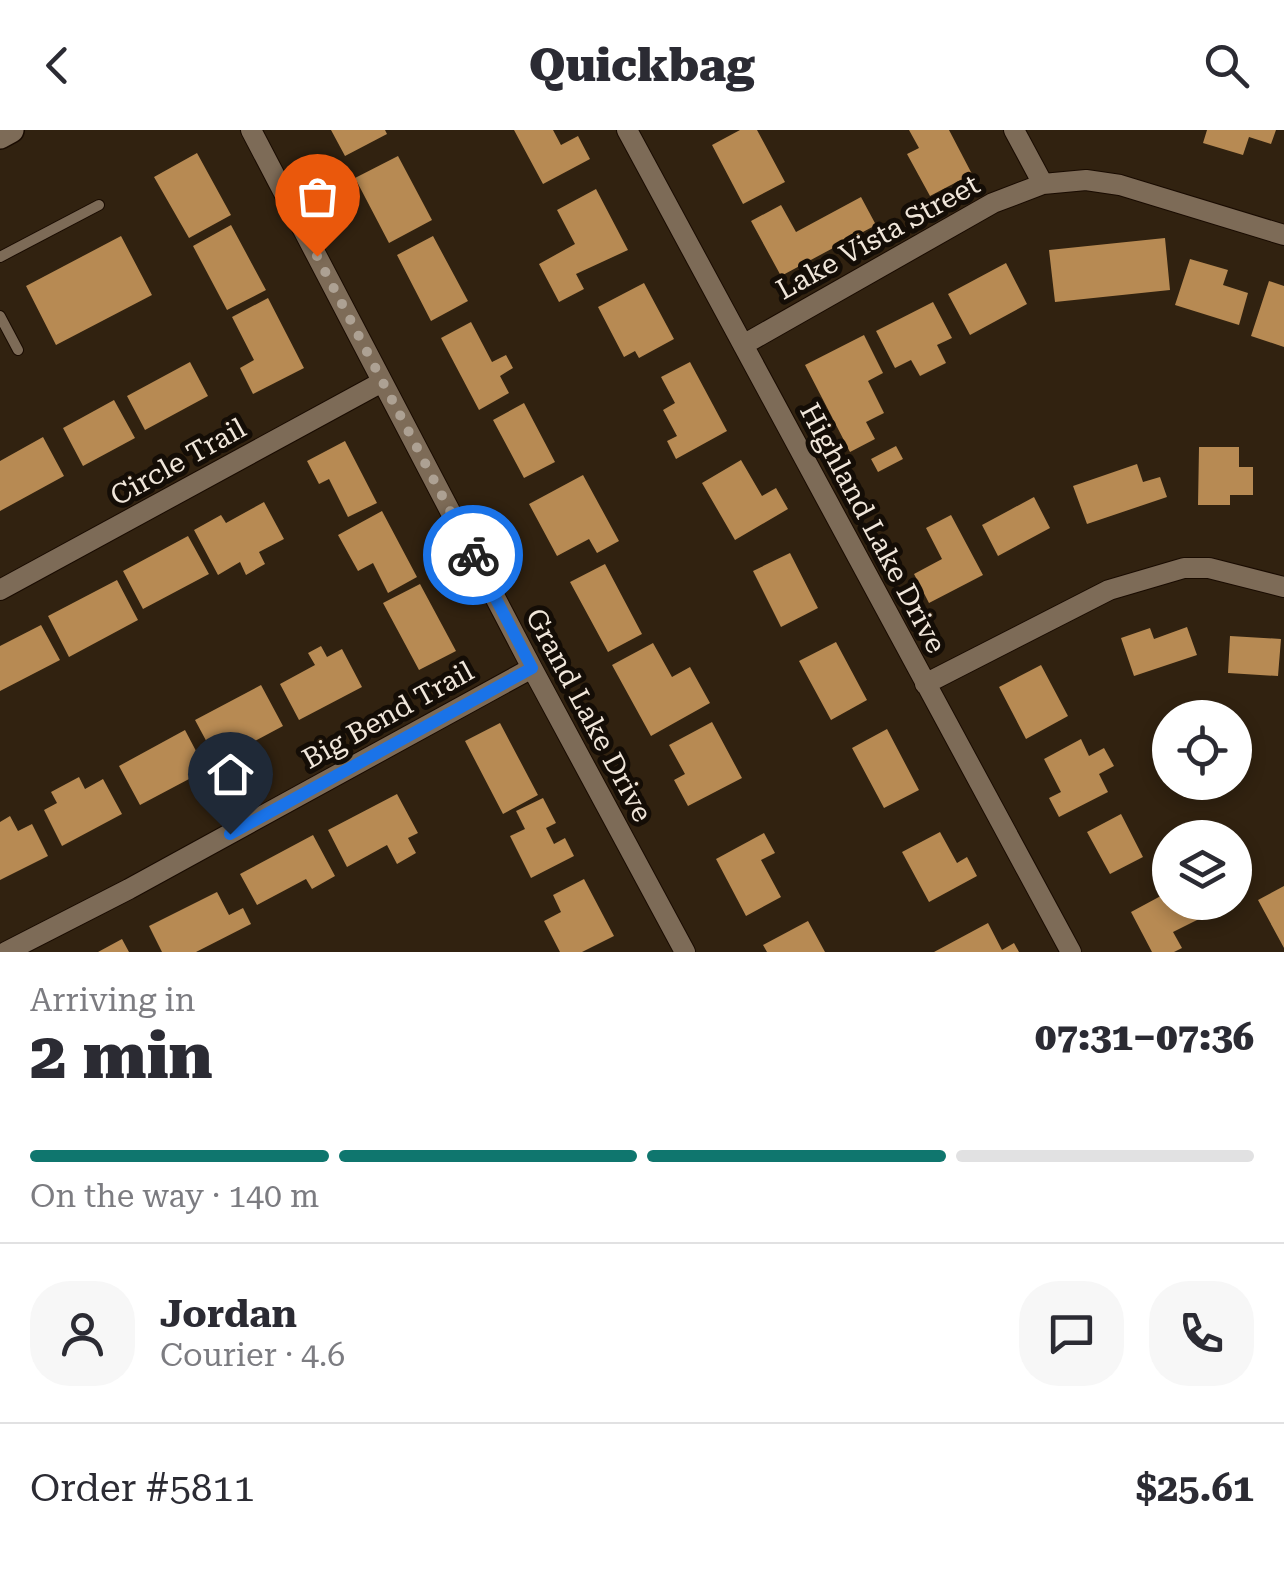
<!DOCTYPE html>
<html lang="en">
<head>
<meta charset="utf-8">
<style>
  :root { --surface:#fff; --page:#f7f7f7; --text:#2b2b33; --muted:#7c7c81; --line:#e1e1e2; --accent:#0f766e }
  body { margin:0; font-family:"Roboto Serif",serif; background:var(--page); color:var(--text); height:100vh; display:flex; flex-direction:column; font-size:38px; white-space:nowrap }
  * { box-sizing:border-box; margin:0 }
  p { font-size:32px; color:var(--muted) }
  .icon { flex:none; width:55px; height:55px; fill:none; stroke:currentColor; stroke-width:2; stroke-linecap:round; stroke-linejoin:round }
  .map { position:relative; height:822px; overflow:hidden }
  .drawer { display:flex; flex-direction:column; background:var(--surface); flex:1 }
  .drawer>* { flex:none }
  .tools { position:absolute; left:1152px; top:570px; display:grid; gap:20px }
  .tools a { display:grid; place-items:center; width:100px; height:100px; border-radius:50%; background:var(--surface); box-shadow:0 5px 15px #0003; font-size:50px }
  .pin { position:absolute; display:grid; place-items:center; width:85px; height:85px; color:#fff; margin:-102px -42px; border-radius:50% 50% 50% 0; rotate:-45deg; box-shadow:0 0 10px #0007 }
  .pin .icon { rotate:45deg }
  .courier { position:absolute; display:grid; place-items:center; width:100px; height:100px; margin:-50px; border:8px solid #1a73e8; border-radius:50%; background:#fff; color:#222; box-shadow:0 2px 12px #0007 }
  .head em { font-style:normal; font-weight:800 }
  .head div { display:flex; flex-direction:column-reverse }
  .head { display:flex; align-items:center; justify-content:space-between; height:170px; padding:0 30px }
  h1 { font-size:65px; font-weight:800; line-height:75px }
  .bar { display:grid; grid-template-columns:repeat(4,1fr); gap:15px 10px; align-content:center; height:120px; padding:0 30px }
  .bar i { height:12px; border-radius:8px; background:var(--line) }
  .bar .selected { background:var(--accent) }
  .bar p { grid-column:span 4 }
  .line { display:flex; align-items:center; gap:25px; padding:0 30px; border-top:2px solid var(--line) }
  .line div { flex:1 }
  .round { display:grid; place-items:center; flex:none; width:105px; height:105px; border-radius:40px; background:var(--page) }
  header { display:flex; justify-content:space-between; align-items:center; height:130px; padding:0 30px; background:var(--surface); font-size:45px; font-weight:800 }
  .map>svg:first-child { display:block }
  .building { fill:#b78a53 }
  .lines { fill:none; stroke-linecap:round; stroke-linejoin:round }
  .lane-casing { stroke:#190b00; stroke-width:12 }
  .street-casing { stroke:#190b00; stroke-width:22 }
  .secondary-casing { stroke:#190b00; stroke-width:28 }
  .lane { stroke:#7d6b57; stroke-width:10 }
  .street { stroke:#7d6b57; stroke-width:20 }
  .secondary { stroke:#7d6b57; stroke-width:25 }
  .done { stroke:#ada193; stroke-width:10; stroke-dasharray:0 18 }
  .route { stroke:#1a73e8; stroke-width:12 }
  .labels { text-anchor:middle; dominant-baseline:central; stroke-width:10; stroke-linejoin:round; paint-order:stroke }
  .street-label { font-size:28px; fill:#f0e6da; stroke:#140d06 }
</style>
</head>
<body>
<header><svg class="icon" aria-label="back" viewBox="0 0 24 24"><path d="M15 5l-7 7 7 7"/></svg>Quickbag<svg class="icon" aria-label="search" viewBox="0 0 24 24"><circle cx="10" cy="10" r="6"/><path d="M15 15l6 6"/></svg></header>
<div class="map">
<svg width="1284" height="822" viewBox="0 0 1284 822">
  <rect width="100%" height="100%" fill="#312210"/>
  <path class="building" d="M331,0H385L387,4L345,26Z
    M514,0H553L561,15L578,6L590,29L543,54Z
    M740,0H757L785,52L743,74L712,15Z
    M909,0H949L972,44L930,66L907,24L919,18Z
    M1207,0H1276L1271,14L1249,7L1243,25L1203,13Z
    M197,23L231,85L189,108L154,47Z
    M398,26L432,90L389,113L355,48Z
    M596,59L628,120L576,144L584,159L559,172L539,134L575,114L557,80Z
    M861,67L876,95L781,146L751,91L781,75L796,102Z
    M231,95L266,160L227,180L193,116Z
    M121,106L152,165L56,215L26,156Z
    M433,106L468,171L431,191L397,125Z
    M1165,108L1170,160L1055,172L1049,120Z
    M1190,129L1228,140L1223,155L1248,163L1239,195L1175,175Z
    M1006,133L1027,174L970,205L948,164Z
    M1269,151L1284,156V217L1251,206Z
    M644,153L674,209L639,228L635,221L624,227L598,177Z
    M268,168L304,238L253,264L240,238L254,230L232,187Z
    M933,172L952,208L937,215L946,233L920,246L911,230L895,238L876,201Z
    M471,192L492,232L506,225L513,238L500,246L509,263L479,280L441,208Z
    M864,205L883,243L868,251L884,283L866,292L875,309L850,322L805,235Z
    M190,232L208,266L145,300L127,266Z
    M690,232L727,301L676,329L667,311L677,306L663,280L675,273L661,247Z
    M114,270L135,308L83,336L63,298Z
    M524,273L555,332L524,348L493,290Z
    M43,307L64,346L0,381V331Z
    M345,311L377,373L348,387L329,349L319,354L307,331Z
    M896,316L903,329L878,342L871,329Z
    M1199,317H1239V337H1253V365H1230V375H1198Z
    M741,330L762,366L776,358L788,379L735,410L702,353Z
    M1137,334L1143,352L1160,347L1167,367L1087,394L1073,356Z
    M583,345L619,411L597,423L589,409L557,426L529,374Z
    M1034,367L1050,398L998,426L982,395Z
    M264,372L284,409L259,422L265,434L246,445L240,432L218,445L194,400L221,385L226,393Z
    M382,381L417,447L388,463L373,433L358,441L338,405Z
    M951,385L983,445L929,473L914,444L942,429L926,398Z
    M188,406L209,444L143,479L123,441Z
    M790,423L818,478L781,497L753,441Z
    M605,434L642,504L608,522L570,452Z
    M117,450L138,490L69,527L48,486Z
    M420,454L456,521L419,540L383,473Z
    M41,495L60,530L0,561V516Z
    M1187,497L1197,525L1134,546L1121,508L1150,498L1154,509Z
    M1230,506L1281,509L1278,546L1228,543Z
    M836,512L867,570L831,590L799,531Z
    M653,513L672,547L690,537L710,573L651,606L612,535Z
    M321,516L327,527L342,519L362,557L299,590L280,554L315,535L308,523Z
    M1041,535L1068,586L1026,609L999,557Z
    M261,555L283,596L217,631L195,590Z
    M712,592L742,648L688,676L674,650L685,644L669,615Z
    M500,593L538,665L503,684L465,611Z
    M887,599L919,660L884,678L852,618Z
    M185,600L206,640L140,675L119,636Z
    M1081,609L1089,626L1104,618L1114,636L1099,644L1108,662L1059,687L1049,668L1061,662L1044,629Z
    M79,647L85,659L103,649L122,684L62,716L44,680L57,673L51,662Z
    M397,664L418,703L408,708L416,723L397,734L387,715L347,737L328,700Z
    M543,668L556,693L546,698L554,714L565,708L574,726L531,748L510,706L525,699L516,681Z
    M1121,684L1143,727L1110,744L1087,702Z
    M10,686L18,701L32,694L48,726L0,750V692Z
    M940,702L957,733L967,727L977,746L929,772L902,722Z
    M764,703L775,723L761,730L781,767L746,786L716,729Z
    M313,705L335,746L312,759L306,749L257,775L240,744Z
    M584,749L614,806L582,822H560L544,791L561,782L553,765Z
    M1284,756V818L1258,770Z
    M1170,761V772H1190L1199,789L1173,802L1182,818L1174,822H1152L1131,782Z
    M217,762L229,785L243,778L251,794L196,822H162L149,796Z
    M808,791L825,822H767L763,815Z
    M988,793L1002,820L1014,813L1019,822H934Z
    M122,809L129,822H98Z"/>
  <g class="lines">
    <g class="lane-casing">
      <path id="lane" d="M0,127L99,75
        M0,186L18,220"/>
    </g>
    <g class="street-casing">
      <path id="street" d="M251,0L532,538L685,822
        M627,0L1071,822
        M1014,0L1043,54
        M743,215L993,73L1043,54L1086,50L1120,55L1284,105
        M0,460L382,252
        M925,554L1109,460L1184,438H1209L1284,457
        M6,822L129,759L532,538"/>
    </g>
    <g class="secondary-casing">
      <path id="secondary" d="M0,6L11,0"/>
    </g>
    <use href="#lane" class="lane"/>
    <use href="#street" class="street"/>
    <use href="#secondary" class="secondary"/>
  </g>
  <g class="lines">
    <path class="done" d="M317,126L473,425"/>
    <path class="route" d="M230,704L532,538L473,425"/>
  </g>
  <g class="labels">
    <g class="street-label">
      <text transform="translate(878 107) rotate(-29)">Lake Vista Street</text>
      <text transform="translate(178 332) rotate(-29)">Circle Trail</text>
      <text transform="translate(873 398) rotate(62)">Highland Lake Drive</text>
      <text transform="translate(388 585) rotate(-29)">Big Bend Trail</text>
      <text transform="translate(589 585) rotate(62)">Grand Lake Drive</text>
    </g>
  </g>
</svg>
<div class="tools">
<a><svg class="icon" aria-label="locate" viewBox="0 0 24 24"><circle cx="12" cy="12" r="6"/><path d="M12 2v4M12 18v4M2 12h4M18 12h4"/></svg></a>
<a><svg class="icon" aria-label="layers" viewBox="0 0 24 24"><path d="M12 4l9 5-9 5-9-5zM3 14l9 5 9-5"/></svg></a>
</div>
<div class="pin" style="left:317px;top:126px;background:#ea580c"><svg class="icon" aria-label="bag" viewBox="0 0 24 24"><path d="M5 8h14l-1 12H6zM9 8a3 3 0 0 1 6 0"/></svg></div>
<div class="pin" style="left:230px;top:704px;background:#1f2937"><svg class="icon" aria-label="home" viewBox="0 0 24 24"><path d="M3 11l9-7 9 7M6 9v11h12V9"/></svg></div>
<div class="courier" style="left:473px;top:425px"><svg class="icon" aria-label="bike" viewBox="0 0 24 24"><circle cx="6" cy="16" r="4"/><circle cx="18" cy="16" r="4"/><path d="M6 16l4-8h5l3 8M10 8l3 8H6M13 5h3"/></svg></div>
</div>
<section class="drawer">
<div class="head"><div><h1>2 min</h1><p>Arriving in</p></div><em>07:31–07:36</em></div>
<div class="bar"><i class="selected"></i><i class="selected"></i><i class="selected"></i><i></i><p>On the way · 140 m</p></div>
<div class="line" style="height:180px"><a class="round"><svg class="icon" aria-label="person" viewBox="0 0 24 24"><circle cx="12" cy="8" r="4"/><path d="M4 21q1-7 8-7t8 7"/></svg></a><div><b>Jordan</b><p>Courier · 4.6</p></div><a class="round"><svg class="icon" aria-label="chat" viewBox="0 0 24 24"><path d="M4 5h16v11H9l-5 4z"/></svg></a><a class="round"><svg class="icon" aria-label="phone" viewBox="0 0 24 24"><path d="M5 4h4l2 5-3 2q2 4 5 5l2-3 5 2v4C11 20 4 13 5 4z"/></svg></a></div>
<div class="line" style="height:130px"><div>Order #5811</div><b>$25.61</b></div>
</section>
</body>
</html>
